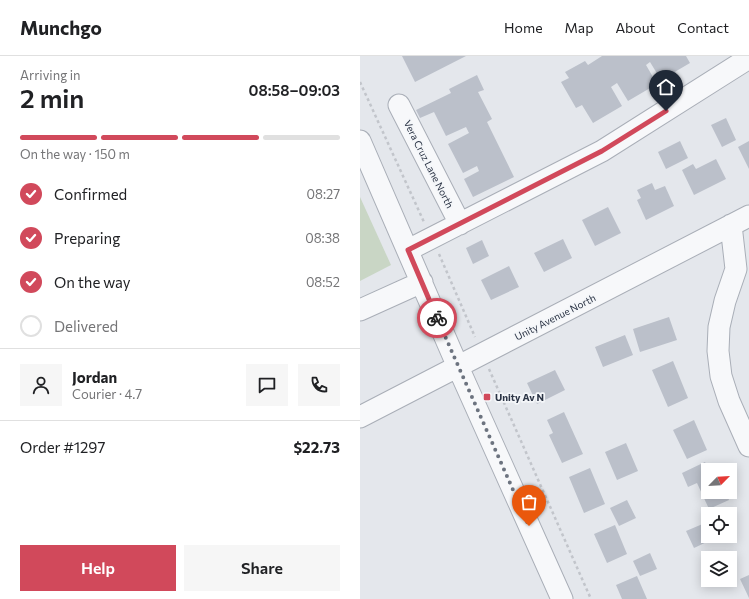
<!DOCTYPE html>
<html lang="en">
<head>
<meta charset="utf-8">
<style>
  :root { --surface:#fff; --page:#f6f6f6; --text:#202124; --muted:#757577; --line:#e0e0e0; --accent:#d1495b }
  body { margin:0; font-family:Commissioner,sans-serif; background:var(--page); color:var(--text); height:100vh; display:flex; flex-direction:column; font-size:15px; white-space:nowrap }
  * { box-sizing:border-box; margin:0 }
  p { font-size:13px; color:var(--muted) }
  .icon { flex:none; width:22px; height:22px; fill:none; stroke:currentColor; stroke-width:2; stroke-linecap:round; stroke-linejoin:round }
  .map { position:relative; flex:1; overflow:hidden }
  .sheet { display:flex; flex-direction:column; background:var(--surface); width:360px }
  .sheet>* { flex:none }
  .needle { width:26px; rotate:66deg }
  .controls { position:absolute; left:341px; top:407px; display:grid; gap:8px }
  .controls a { display:grid; place-items:center; width:36px; height:36px; border-radius:0px; background:var(--surface); box-shadow:0 2px 10px #0003; font-size:20px }
  .pin { position:absolute; display:grid; place-items:center; width:34px; height:34px; color:#fff; margin:-41px -17px; border-radius:50% 50% 50% 0; rotate:-45deg; box-shadow:0 0 4px #0007 }
  .pin .icon { rotate:45deg }
  .courier { position:absolute; display:grid; place-items:center; width:40px; height:40px; margin:-20px; border:3px solid #d1495b; border-radius:50%; background:#fff; color:#222; box-shadow:0 1px 5px #0007 }
  .headline em { font-style:normal; font-weight:600 }
  .headline div { display:flex; flex-direction:column-reverse }
  .headline { display:flex; align-items:center; justify-content:space-between; height:68px; padding:0 20px }
  h1 { font-size:26px; font-weight:600; line-height:30px }
  .bar { display:grid; grid-template-columns:repeat(4,1fr); gap:6px 4px; align-content:center; height:48px; padding:0 20px }
  .bar i { height:5px; border-radius:3px; background:var(--line) }
  .bar .selected { background:var(--accent) }
  .bar p { grid-column:span 4 }
  .line { display:flex; align-items:center; gap:10px; padding:0 20px; border-top:1px solid var(--line) }
  .line div { flex:1 }
  .round { display:grid; place-items:center; flex:none; width:42px; height:42px; border-radius:0px; background:var(--page) }
  ol { padding:0 20px; list-style:none }
  li { display:flex; align-items:center; gap:12px; height:44px }
  li p { margin-inline-start:auto }
  li .icon { padding:4px; border-radius:50%; background:var(--accent); color:#fff; stroke-width:4 }
  li:last-child { color:var(--muted) }
  li i { width:22px; height:22px; border:2px solid var(--line); border-radius:50% }
  .cta { display:flex; gap:8px; margin-top:auto; padding:8px 20px }
  .cta a { flex:1; height:46px; border-radius:0px; background:var(--accent); color:#fff; font-size:16px; font-weight:600; line-height:46px; text-align:center }
  .cta a+a { background:var(--page); color:var(--text) }
  header { display:flex; align-items:center; gap:24px; box-sizing:border-box; height:56px; padding:0 20px; background:var(--surface); border-bottom:1px solid var(--line) }
  header strong { font-size:19px }
  nav { display:flex; gap:22px; margin-inline-start:auto; font-size:14px }
  main { display:flex; flex:1; min-height:0 }
  .map>svg:first-child { display:block }
  .green { fill:#c9d6c5 }
  .building { fill:#bbc0ca }
  .lines { fill:none; stroke-linecap:round; stroke-linejoin:round }
  .minor-casing { stroke:#a9aeb7; stroke-width:23 }
  .path { stroke:#c2c5cb; stroke-width:2.5; stroke-dasharray:3 3; stroke-linecap:butt }
  .minor { stroke:#f7f8fa; stroke-width:21 }
  .done { stroke:#6c737f; stroke-width:4; stroke-dasharray:0 7.2 }
  .route { stroke:#d1495b; stroke-width:5 }
  .poi-dot { fill:#d1495b; stroke:#f4f6f9; stroke-width:1.5 }
  .labels { text-anchor:middle; dominant-baseline:central; stroke-width:3.5; stroke-linejoin:round; paint-order:stroke }
  .street-label { font-size:10px; fill:#2b3445; stroke:#f4f6f9 }
  .poi-label { font-size:10px; font-weight:bold; fill:#2b3445; stroke:#f4f6f9; text-anchor:start }
</style>
</head>
<body>
<header>
<strong>Munchgo</strong>
<nav><a>Home</a><a>Map</a><a>About</a><a>Contact</a></nav>
</header>
<main>
<section class="sheet">
<div class="headline"><div><h1>2 min</h1><p>Arriving in</p></div><em>08:58–09:03</em></div>
<div class="bar"><i class="selected"></i><i class="selected"></i><i class="selected"></i><i></i><p>On the way · 150 m</p></div>
<ol>
<li><svg class="icon" aria-label="check" viewBox="0 0 24 24"><path d="M5 12l5 5 9-10"/></svg>Confirmed<p>08:27</p></li>
<li><svg class="icon" aria-label="check" viewBox="0 0 24 24"><path d="M5 12l5 5 9-10"/></svg>Preparing<p>08:38</p></li>
<li><svg class="icon" aria-label="check" viewBox="0 0 24 24"><path d="M5 12l5 5 9-10"/></svg>On the way<p>08:52</p></li>
<li><i></i>Delivered</li>
</ol>
<div class="line" style="height:72px"><a class="round"><svg class="icon" aria-label="person" viewBox="0 0 24 24"><circle cx="12" cy="8" r="4"/><path d="M4 21q1-7 8-7t8 7"/></svg></a><div><b>Jordan</b><p>Courier · 4.7</p></div><a class="round"><svg class="icon" aria-label="chat" viewBox="0 0 24 24"><path d="M4 5h16v11H9l-5 4z"/></svg></a><a class="round"><svg class="icon" aria-label="phone" viewBox="0 0 24 24"><path d="M5 4h4l2 5-3 2q2 4 5 5l2-3 5 2v4C11 20 4 13 5 4z"/></svg></a></div>
<div class="line" style="height:52px"><div>Order #1297</div><b>$22.73</b></div>
<div class="cta"><a>Help</a><a>Share</a></div>
</section>
<div class="map">
<svg width="389" height="543" viewBox="0 0 389 543">
  <rect width="100%" height="100%" fill="#e4e7ec"/>
  <path class="green" d="M0,141L31,209L0,225Z"/>
  <path class="building" d="M42,0H106L55,26Z
    M242,0H326L330,7L301,24L290,6L286,9L297,28L268,45L257,27L251,31L262,50L233,67L222,49L216,52L201,26L209,22L205,16L225,5L228,9Z
    M117,19L124,34L118,36L132,63L127,66L154,121L113,141L104,123L119,115L117,110L103,117L88,88L109,77L106,71L86,80L74,56L60,62L56,54L91,37L89,33Z
    M366,62L376,84L362,91L351,69Z
    M320,85L328,102L306,113L298,96Z
    M389,85V113L378,91Z
    M356,103L366,123L334,139L322,114L333,108L336,113Z
    M292,127L295,134L305,130L314,150L286,164L277,144L281,142L277,134Z
    M248,151L261,177L235,190L222,164Z
    M203,183L212,202L184,216L174,197Z
    M122,184L129,200L113,208L106,192Z
    M149,210L159,231L131,244L121,224Z
    M309,261L317,284L280,296L273,273Z
    M265,279L273,299L243,311L235,291Z
    M313,305L328,342L308,351L292,314Z
    M195,314L205,334L177,348L167,327Z
    M204,356L223,398L202,407L189,379L193,377L187,364Z
    M334,364L347,394L327,403L313,374Z
    M266,387L278,415L257,424L245,396Z
    M345,406L349,414L348,436H366L369,444L349,453L337,427L328,431L322,417Z
    M230,412L245,448L224,457L209,421Z
    M267,444L276,462L259,470L250,452Z
    M345,467L348,473V480H351L353,483L334,492L326,475Z
    M255,469L267,498L247,507L234,478Z
    M290,497L297,513L280,520L273,505Z
    M389,519V542L380,523Z
    M277,520L287,543H262L256,529Z"/>
  <g class="lines">
    <g class="minor-casing">
      <path id="minor" d="M39,49L100,168
        M0,85L98,311L202,543
        M371,169L376,213L365,245L359,271L358,295L361,320L369,345L389,390
        M48,194L242,95L389,2
        M0,254L62,226
        M0,361L389,160"/>
    </g>
    <path class="path" d="M0,26L64,166
      M79,198L115,281
      M129,313L231,543"/>
    <use href="#minor" class="minor"/>
  </g>
  <g class="lines">
    <path class="done" d="M77,262L169,470"/>
    <path class="route" d="M77,262L48,194L242,95L306,55"/>
  </g>
  <rect class="poi-dot" x="123" y="337" width="8" height="8" rx="2"/>
  <g class="labels">
    <g class="street-label">
      <text transform="translate(69 108) rotate(63)">Vera Cruz Lane North</text>
      <text transform="translate(195 261) rotate(-27)">Unity Avenue North</text>
    </g>
    <g class="poi-label">
      <text x="135" y="341">Unity Av N</text>
    </g>
  </g>
</svg>
<div class="controls">
<a><svg class="needle" viewBox="-14 -14 28 28"><path d="M0-13l5 13h-10z" fill="#e53935"/><path d="M0 13l5-13h-10z" fill="#757577"/></svg></a>
<a><svg class="icon" aria-label="locate" viewBox="0 0 24 24"><circle cx="12" cy="12" r="6"/><path d="M12 2v4M12 18v4M2 12h4M18 12h4"/></svg></a>
<a><svg class="icon" aria-label="layers" viewBox="0 0 24 24"><path d="M12 4l9 5-9 5-9-5zM3 14l9 5 9-5"/></svg></a>
</div>
<div class="pin" style="left:169px;top:470px;background:#ea580c"><svg class="icon" aria-label="bag" viewBox="0 0 24 24"><path d="M5 8h14l-1 12H6zM9 8a3 3 0 0 1 6 0"/></svg></div>
<div class="pin" style="left:306px;top:55px;background:#1f2937"><svg class="icon" aria-label="home" viewBox="0 0 24 24"><path d="M3 11l9-7 9 7M6 9v11h12V9"/></svg></div>
<div class="courier" style="left:77px;top:262px"><svg class="icon" aria-label="bike" viewBox="0 0 24 24"><circle cx="6" cy="16" r="4"/><circle cx="18" cy="16" r="4"/><path d="M6 16l4-8h5l3 8M10 8l3 8H6M13 5h3"/></svg></div>
</div>
</main>
</body>
</html>
